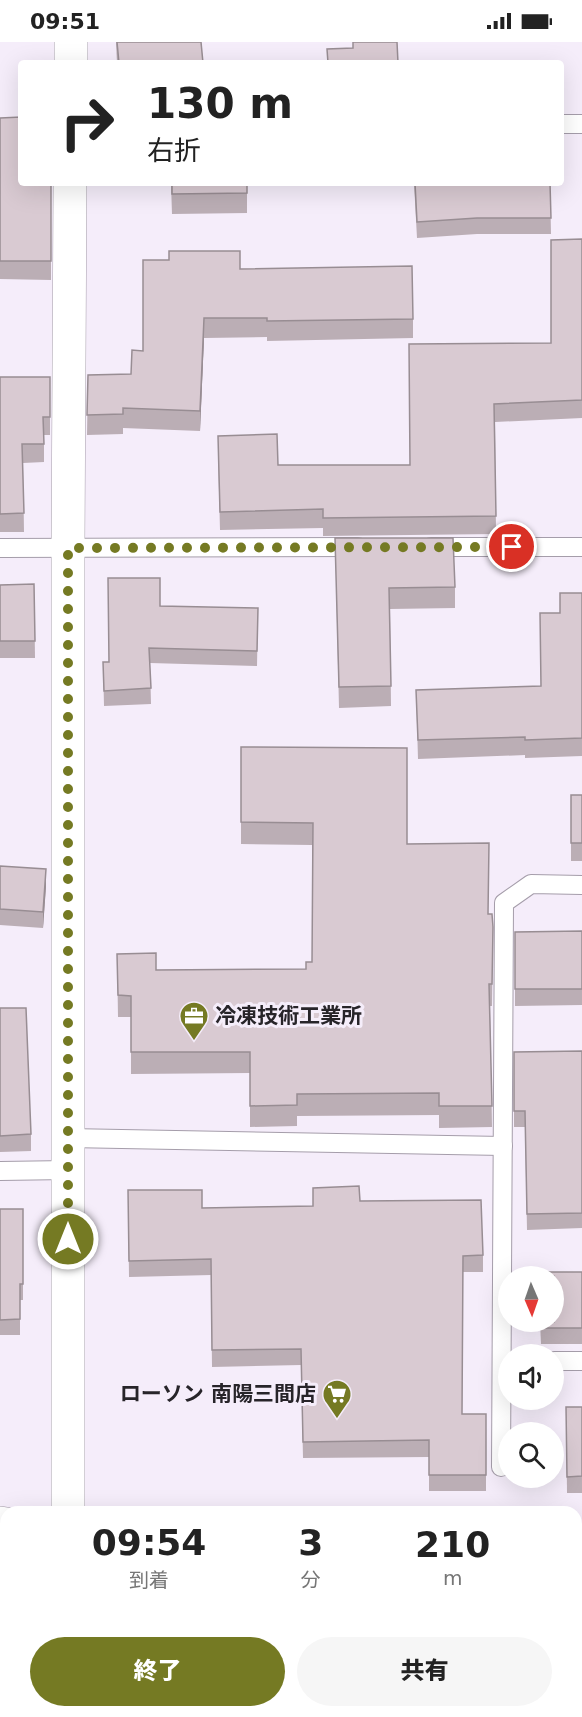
<!DOCTYPE html>
<html lang="ja">
<head>
<meta charset="utf-8">
<style>
  :root { --surface:#fff; --page:#f6f6f6; --text:#222; --muted:#767676; --accent:#757a23 }
  body { margin:0; font-family:"DejaVu Sans","Noto Sans JP",sans-serif; background:var(--page); color:var(--text); height:100vh; display:flex; flex-direction:column; font-size:22px; white-space:nowrap }
  * { box-sizing:border-box; margin:0 }
  p { font-size:20px; color:var(--muted) }
  .icon { flex:none; width:33px; height:33px; fill:none; stroke:currentColor; stroke-width:2; stroke-linecap:round; stroke-linejoin:round }
  .map { position:relative; flex:1; overflow:hidden }
  .panel { position:absolute; left:0px; top:1464px; width:582px; height:212px; display:flex; flex-direction:column; background:var(--surface); border-radius:18px 18px 0 0; box-shadow:0 6px 24px #0002 }
  .panel>* { flex:none }
  .guide { position:absolute; left:18px; top:18px; width:546px; height:126px; border-radius:6px; box-shadow:0 6px 24px #0002; background:#fff; color:var(--text); overflow:hidden }
  .needle { width:39px; rotate:178deg }
  .tools { position:absolute; left:498px; top:1224px; display:grid; gap:12px }
  .tools a { display:grid; place-items:center; width:66px; height:66px; border-radius:50%; background:var(--surface); box-shadow:0 6px 24px #0002; font-size:30px }
  .pin { position:absolute; display:grid; place-items:center; width:51px; height:51px; color:#fff; margin:-26px; border:3px solid #fff; border-radius:50%; box-shadow:0 2px 6px #0007 }
  .me { position:absolute; width:66px; margin:-33px; rotate:0deg; stroke-linejoin:round; filter:drop-shadow(0 0 4px #0008) }
  .turn { display:flex; align-items:center; gap:21px; height:126px; padding:0 30px; font-size:27px }
  .turn .icon { width:78px; height:78px; stroke-width:2.5 }
  .turn b { display:block; font-size:42px; line-height:51px }
  .eta { display:flex; justify-content:space-evenly; align-items:center; height:102px; text-align:center }
  .eta b { font-size:36px; font-weight:800; line-height:42px }
  .action { display:flex; gap:12px; margin-top:auto; padding:12px 30px }
  .action a { flex:1; height:69px; border-radius:36px; background:var(--accent); color:#fff; font-size:24px; font-weight:800; line-height:69px; text-align:center }
  .action a+a { background:var(--page); color:var(--text) }
  .status { display:flex; justify-content:space-between; align-items:center; height:42px; padding:0 30px; background:var(--surface); direction:ltr }
  .status svg { height:16px; fill:currentColor }
  .map>svg:first-child { display:block }
  .lines { fill:none; stroke-linecap:round; stroke-linejoin:round }
  .service-casing { stroke:#a59daa; stroke-width:20 }
  .minor-casing { stroke:#a59daa; stroke-width:34 }
  .trunk-casing { stroke:#a59daa; stroke-width:34 }
  .service { stroke:#fff; stroke-width:18 }
  .minor { stroke:#fff; stroke-width:33 }
  .trunk { stroke:#fff; stroke-width:33 }
  .wall { fill:#bbaeb5 }
  .shaded-wall { fill:#988d93 }
  .building { fill:#d9cad2; stroke:#988d93; stroke-width:1.5 }
  .route { stroke:#757a23; stroke-width:10; stroke-dasharray:0 18 }
  .labels { text-anchor:middle; stroke-width:6; stroke-linejoin:round; paint-order:stroke }
  .poi-label { font-size:21px; font-weight:bold; fill:#272429; stroke:#f5edfa; text-anchor:start }
</style>
</head>
<body>
<div class="status"><b>09:51</b><svg viewBox="0 0 49 12"><path d="M0 12V9h3v3zM5 12V6h3v6zM10 12V3h3v9zM15 12V0h3v12zM26 1h20v11H26zM47 4h2v5h-2z"/></svg></div>
<div class="map">
<svg width="582" height="1675" viewBox="0 0 582 1675">
  <rect width="100%" height="100%" fill="#f5edfa"/>
  <g class="lines">
    <g class="service-casing">
      <g id="service">
        <polyline points="561,82 582,82"/>
        <polyline points="431,505 582,505"/>
        <polyline points="0,506 358,505"/>
        <polyline points="68,1096 503,1104"/>
        <polyline points="0,1129 68,1128"/>
        <polyline points="554,1319 582,1319"/>
        <polyline points="501,1425 504,861 531,842 582,843"/>
      </g>
    </g>
    <g class="minor-casing">
      <g id="minor">
        <polyline points="71,21 71,0"/>
        <polyline points="68,1470 68,506 70,141"/>
        <polyline points="70,1670 70,1675"/>
      </g>
    </g>
    <g class="trunk-casing">
      <g id="trunk">
        <polyline points="0,1481 6,1482"/>
        <polyline points="576,1534 582,1534"/>
      </g>
    </g>
    <use href="#service" class="service"/>
    <use href="#minor" class="minor"/>
    <use href="#trunk" class="trunk"/>
  </g>
  <g class="wall">
    <polygon points="116,0 201,0 203,21 117,21"/>
    <polygon points="0,76 51,141 51,238 0,237"/>
    <polygon points="171,141 247,141 247,171 172,172"/>
    <polygon points="414,141 550,141 551,192 477,192 417,196"/>
    <polygon points="582,197 582,376 495,380 496,492 323,494 323,486 220,488 218,412 278,423 410,423 551,301"/>
    <polygon points="240,227 413,277 413,296 267,299 267,295 204,296 200,389 123,386 123,392 87,393 88,333 131,332 143,309"/>
    <polygon points="0,335 50,335 50,393 44,393 44,420 23,421 24,490 0,490"/>
    <polygon points="335,496 455,545 455,566 390,567 391,664 339,666"/>
    <polygon points="34,542 35,616 0,616 0,543"/>
    <polygon points="582,551 582,714 525,716 525,713 418,717 416,648 541,644 560,571"/>
    <polygon points="160,564 258,566 257,624 150,621 151,662 104,664 103,620 109,620"/>
    <polygon points="241,705 407,802 488,872 493,885 492,964 490,964 492,1085 439,1086 439,1073 297,1074 297,1084 250,1085 250,1031 131,1032 131,975 118,975 117,912 156,928 306,927 312,920 312,803 241,802"/>
    <rect x="571" y="753" width="11" height="66"/>
    <polygon points="0,824 46,844 43,886 0,883"/>
    <polygon points="582,889 582,963 515,964 515,890"/>
    <polygon points="0,966 31,1092 31,1109 0,1110"/>
    <polygon points="582,1009 582,1186 527,1188 525,1085 514,1085 514,1010"/>
    <polygon points="128,1148 202,1166 313,1164 360,1159 483,1213 483,1230 463,1230 462,1372 486,1372 486,1449 429,1449 429,1415 303,1416 301,1323 212,1325 211,1233 129,1235"/>
    <polygon points="0,1167 23,1167 23,1258 20,1258 20,1293 0,1293"/>
    <polygon points="582,1230 582,1302 541,1302 540,1280"/>
    <polygon points="566,1365 582,1365 582,1451 567,1451"/>
  </g>
  <g class="shaded-wall">
    <polygon points="204,276 204,296 200,389 200,369"/>
    <polygon points="46,827 46,844 43,886 43,870"/>
  </g>
  <g class="building">
    <polygon points="117,0 201,0 203,21 119,21"/>
    <polygon points="353,0 397,0 398,21 328,21 327,7 353,6"/>
    <polygon points="21,75 21,141 51,141 51,219 0,219 0,76"/>
    <polygon points="172,141 247,141 247,151 172,152"/>
    <polygon points="415,141 550,141 551,176 477,176 417,180"/>
    <polygon points="582,197 582,358 494,362 496,474 323,476 323,467 220,470 218,394 277,392 278,423 410,423 409,302 551,301 551,198"/>
    <polygon points="169,209 240,209 240,227 412,224 413,277 267,279 267,276 204,276 200,369 123,366 123,372 87,373 88,333 131,332 132,308 143,309 143,218 169,218"/>
    <polygon points="0,335 50,335 50,375 43,375 44,402 22,402 24,471 0,472"/>
    <polygon points="335,496 453,496 455,545 389,546 391,644 339,645"/>
    <polygon points="108,536 160,536 160,564 258,566 257,609 149,606 151,646 104,649 103,620 109,620"/>
    <polygon points="34,542 35,599 0,599 0,543"/>
    <polygon points="560,551 582,551 582,696 525,698 525,695 418,698 416,648 541,644 540,571 560,571"/>
    <polygon points="241,705 407,706 407,802 489,801 488,872 492,872 493,885 492,942 489,942 492,1064 439,1064 439,1051 297,1052 297,1063 250,1064 250,1010 131,1010 131,954 118,953 117,912 156,911 156,928 306,927 306,920 312,920 313,781 241,780"/>
    <rect x="571" y="753" width="11" height="48"/>
    <polygon points="0,824 46,827 43,870 0,867"/>
    <polygon points="582,889 582,947 515,947 515,890"/>
    <polygon points="0,966 26,966 31,1092 0,1094"/>
    <polygon points="582,1009 582,1171 527,1172 525,1069 514,1069 514,1010"/>
    <polygon points="359,1144 360,1159 481,1158 483,1213 463,1214 462,1372 486,1372 486,1433 429,1433 429,1398 303,1400 301,1307 212,1308 211,1217 129,1219 128,1148 202,1148 202,1166 313,1164 313,1146"/>
    <polygon points="0,1167 23,1167 23,1242 20,1242 20,1277 0,1278"/>
    <polygon points="540,1230 582,1230 582,1286 541,1286 540,1280 554,1280 554,1234 540,1234"/>
    <polygon points="566,1365 582,1365 582,1434 567,1435"/>
    <rect x="168" y="1670" width="57" height="5"/>
    <rect x="422" y="1670" width="103" height="5"/>
  </g>
  <g class="lines">
    <polyline class="route" points="68,1197 68,506 512,505"/>
  </g>
  <defs>
    <g id="office-pin" transform="scale(1.5)"><path d="M0 17L-7.5 6A9.5 9.5 0 1 1 7.5 6Z" fill="#757a23" stroke="#f5edfa"/><path d="M-6-3h4V-5.5h4V-3h4V5H-6ZM-1-4.5V-3h2v-1.5ZM-6 0V1H6V0Z" fill="#fff"/></g>
    <g id="supermarket-pin" transform="scale(1.5)"><path d="M0 17L-7.5 6A9.5 9.5 0 1 1 7.5 6Z" fill="#757a23" stroke="#f5edfa"/><path d="M-6-5.5h2.5l.6 2H6L4.5 2H-2.5L-4.4-4H-6ZM-1.5 3.2a1.3 1.3 0 1 0 .1 0ZM3 3.2a1.3 1.3 0 1 0 .1 0Z" fill="#fff"/></g>
  </defs>
  <g fill-rule="evenodd">
    <use href="#office-pin" x="194" y="974"/>
    <use href="#supermarket-pin" x="337" y="1352"/>
  </g>
  <g class="labels">
    <g class="poi-label">
      <text x="215" y="981">冷凍技術工業所</text>
      <text x="316" y="1359" text-anchor="end">ローソン 南陽三間店</text>
    </g>
  </g>
</svg>
<div class="tools">
<a><svg class="needle" viewBox="-14 -14 28 28"><path d="M0-13l5 13h-10z" fill="#e53935"/><path d="M0 13l5-13h-10z" fill="#767676"/></svg></a>
<a><svg class="icon" aria-label="sound" viewBox="0 0 24 24"><path d="M4 9h4l5-4v14l-5-4H4zM17 9q2 3 0 6"/></svg></a>
<a><svg class="icon" aria-label="search" viewBox="0 0 24 24"><circle cx="10" cy="10" r="6"/><path d="M15 15l6 6"/></svg></a>
</div>
<div class="pin" style="left:512px;top:505px;background:#d93025"><svg class="icon" aria-label="arrive" viewBox="0 0 24 24"><path d="M6 21V4h12l-3 4 3 4H6"/></svg></div>
<svg class="me" style="left:68px;top:1197px" viewBox="-20 -20 40 40"><circle r="17" fill="#757a23" stroke="#fff" stroke-width="3"/><path d="M0-11L8 9 0 5-8 9z" fill="#fff"/></svg>
<div class="guide">
<div class="turn"><svg class="icon" aria-label="right" viewBox="0 0 24 24"><path d="M7 20v-9h11M14 6l5 5-5 5"/></svg><div><b>130 m</b>右折</div></div>
</div>
<section class="panel">
<div class="eta">
<div><b>09:54</b><p>到着</p></div>
<div><b>3</b><p>分</p></div>
<div><b>210</b><p>m</p></div>
</div>
<div class="action"><a>終了</a><a>共有</a></div>
</section>
</div>
</body>
</html>
